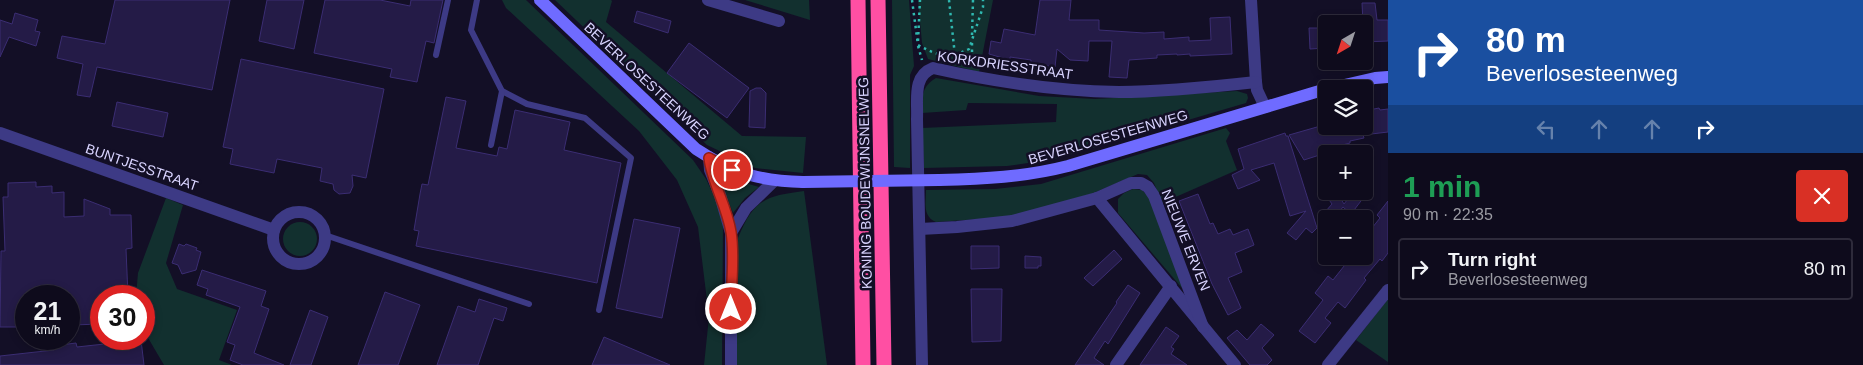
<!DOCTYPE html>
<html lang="en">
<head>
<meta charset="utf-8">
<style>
  :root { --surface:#0e0b1c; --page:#1c1929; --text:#f1f3f6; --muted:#9b9ba3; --line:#2e2b3b }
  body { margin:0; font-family:Arial,sans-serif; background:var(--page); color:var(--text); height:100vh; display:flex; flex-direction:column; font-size:19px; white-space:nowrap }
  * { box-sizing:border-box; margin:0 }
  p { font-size:16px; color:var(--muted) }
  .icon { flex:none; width:28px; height:28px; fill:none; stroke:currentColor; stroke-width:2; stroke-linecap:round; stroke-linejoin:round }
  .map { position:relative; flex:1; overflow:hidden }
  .side { display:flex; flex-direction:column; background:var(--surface); width:475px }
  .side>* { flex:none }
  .banner { background:#1a4fa0; color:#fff; overflow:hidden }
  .needle { width:32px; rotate:219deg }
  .controls { position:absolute; left:1318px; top:15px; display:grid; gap:10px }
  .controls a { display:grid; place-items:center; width:55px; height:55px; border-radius:5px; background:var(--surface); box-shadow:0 2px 8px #0003,0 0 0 1px var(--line); font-size:25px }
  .speed { position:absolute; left:15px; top:285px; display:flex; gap:10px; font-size:25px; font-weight:700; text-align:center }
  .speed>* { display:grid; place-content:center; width:65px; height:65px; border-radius:50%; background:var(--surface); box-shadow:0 2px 8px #0003,0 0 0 1px var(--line); line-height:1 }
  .speed small { font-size:12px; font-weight:400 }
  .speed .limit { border:8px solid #d22; background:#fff; color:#111 }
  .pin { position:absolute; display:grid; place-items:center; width:42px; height:42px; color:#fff; margin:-21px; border:2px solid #fff; border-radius:50%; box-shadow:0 1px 5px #0007 }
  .me { position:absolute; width:55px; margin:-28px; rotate:0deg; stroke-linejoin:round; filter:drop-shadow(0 0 4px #0008) }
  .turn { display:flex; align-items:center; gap:18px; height:105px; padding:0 15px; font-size:22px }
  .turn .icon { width:65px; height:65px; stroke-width:2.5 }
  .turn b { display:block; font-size:35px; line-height:42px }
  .lanes { display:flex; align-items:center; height:48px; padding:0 15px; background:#0003; justify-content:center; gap:25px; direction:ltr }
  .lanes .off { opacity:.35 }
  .round { display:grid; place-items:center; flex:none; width:52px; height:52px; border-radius:5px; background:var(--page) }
  .summary { display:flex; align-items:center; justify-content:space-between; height:85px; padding:0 15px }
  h1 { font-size:30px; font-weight:700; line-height:38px; color:#1e9e55 }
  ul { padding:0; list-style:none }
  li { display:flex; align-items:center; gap:15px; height:62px; margin:0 10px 8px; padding:0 5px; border:2px solid var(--line); border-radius:5px }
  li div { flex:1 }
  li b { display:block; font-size:19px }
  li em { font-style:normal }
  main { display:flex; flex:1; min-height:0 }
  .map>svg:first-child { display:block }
  .green { fill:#12302f }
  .building { fill:#241b47; stroke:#3b2d73 }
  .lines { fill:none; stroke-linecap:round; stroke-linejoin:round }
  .path { stroke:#2fb8b0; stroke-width:2.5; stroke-dasharray:2.5 4; stroke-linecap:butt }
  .lane { stroke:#3d3a85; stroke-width:6 }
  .street { stroke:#3d3a85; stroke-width:12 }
  .secondary { stroke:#6f6bff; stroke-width:12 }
  .highway { stroke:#ff4fa3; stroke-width:15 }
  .secondary-bridge { stroke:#6f6bff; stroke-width:12 }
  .route-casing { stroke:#8d1f18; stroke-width:12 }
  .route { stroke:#d93025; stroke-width:9 }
  .labels { text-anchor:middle; stroke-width:5; stroke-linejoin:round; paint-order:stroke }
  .street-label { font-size:14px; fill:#d9d4ff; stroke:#130f26 }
</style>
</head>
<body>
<main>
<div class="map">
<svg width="1388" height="365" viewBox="0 0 1388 365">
  <rect width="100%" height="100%" fill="#130f26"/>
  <g class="green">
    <polygon points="502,0 526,0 693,160 706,179 716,200 723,223 722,365 704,365 709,317 698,227 677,180 639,131 506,8"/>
    <polygon points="555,0 611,0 612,1 606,22 742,136 806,137 803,173 755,168 707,145"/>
    <polygon points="745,0 809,0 810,20"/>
    <polygon points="892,0 909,0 914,66 910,75 910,168 894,167"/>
    <polygon points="918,0 993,0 979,72 928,59 922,43"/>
    <path d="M936 78 1039 96 1095 99 1237 91 1247 94 1248 98 1246 103 1055 159 1007 166 924 168 922 128 1056 122 1057 104 968 103 966 110 922 113C922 97 921 87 936 78Z"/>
    <path d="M1226 128 1230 133 1226 141 1237 170 1162 203 1154 183 1147 175 1138 174 1091 194 1010 217 936 222C922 216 926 202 926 190L995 189 1041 184Z"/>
    <polygon points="717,173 735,180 759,187 745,198 733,213"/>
    <polygon points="1133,189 1142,190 1150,198 1183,287 1182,288 1118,213 1118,199 1124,193"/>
    <path d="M804 191 827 365H735L738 238C753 200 765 196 804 191Z"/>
    <polygon points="166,198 183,205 166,263 177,289 237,310 219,360 232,365 164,365 144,331 144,296 136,296 138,273"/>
    <circle cx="300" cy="239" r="17"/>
    <polygon points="1388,299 1388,362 1356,340"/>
  </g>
  <g class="building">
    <polygon points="115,0 230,0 212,90 97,67 90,97 77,95 83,64 57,58 62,36 105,44"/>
    <polygon points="267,0 304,0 294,49 259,41"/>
    <polygon points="325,0 380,0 410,6 411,0 443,0 434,43 426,41 417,82 390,77 392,69 314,53"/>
    <polygon points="1040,0 1071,0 1069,20 1099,20 1099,30 1144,33 1164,32 1164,39 1189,37 1189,41 1211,40 1210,18 1230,17 1232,54 1190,56 1190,54 1177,55 1177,54 1157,55 1157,58 1129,60 1127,78 1109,77 1112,41 1089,41 1088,61 1070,60 1057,49 1055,67 1031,63 1031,60 1010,57 1010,60 989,54 991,41 1001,43 1004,29 1035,35"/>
    <polygon points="1362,3 1375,3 1377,20 1388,20 1388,41 1364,42"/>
    <polygon points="637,11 671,21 668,33 634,22"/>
    <polygon points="15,13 38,20 35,31 40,32 36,46 9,37 0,57 0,20 12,24"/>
    <polygon points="1309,28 1326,28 1326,48 1310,49"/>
    <polygon points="689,43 749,88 727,118 667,73"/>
    <polygon points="241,59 384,89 366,178 352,175 353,186 350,193 339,194 334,190 333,184 320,181 322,168 277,159 274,173 230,164 233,149 223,147"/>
    <polygon points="756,88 761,88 766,93 765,128 749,127 750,91"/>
    <polygon points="446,97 466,101 456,148 497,156 499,147 507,149 515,110 570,122 564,150 621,163 597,283 416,246 419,231 414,230 420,194 422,184 428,185"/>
    <polygon points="117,102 168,113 163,137 112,126"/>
    <polygon points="1379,108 1380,110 1388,109 1388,132 1363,135 1364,138 1350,141 1350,143 1331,148 1332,151 1304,160 1289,135 1324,125 1325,126 1371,126 1369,110"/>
    <polygon points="1285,133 1286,136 1288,136 1317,228 1312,233 1306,228 1296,240 1287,233 1306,211 1290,216 1274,163 1251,170 1260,180 1238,189 1232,175 1244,169 1238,149"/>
    <polygon points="36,182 36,187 52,186 52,193 64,192 64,217 84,216 84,199 110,209 110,215 131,215 132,248 126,249 128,296 101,296 101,324 72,325 72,305 69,305 69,296 25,296 26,327 0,327 1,251 5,251 3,197 8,197 8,183"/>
    <polygon points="1336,191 1344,204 1354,191 1364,197 1351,214 1343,207 1333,219 1319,219 1332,204 1327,197"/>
    <polygon points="1198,194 1210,224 1213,223 1218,234 1230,229 1233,235 1248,229 1254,245 1235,253 1242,272 1228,278 1241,308 1228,315 1212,284 1179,201"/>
    <polygon points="1388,201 1388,253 1382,261 1380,259 1364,278 1366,280 1345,308 1338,302 1325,318 1331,323 1315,343 1299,331 1323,300 1315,293 1328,276 1333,280 1352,256 1364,256 1364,238 1380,218 1377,215"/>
    <polygon points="634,219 680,228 662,318 616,308"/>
    <polygon points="179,244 184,246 186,244 197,248 196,250 201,252 196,270 182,274 178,265 172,263"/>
    <polygon points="971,246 999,246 999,268 971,269"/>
    <polygon points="1114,250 1122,259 1093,286 1084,278"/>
    <polygon points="1025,256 1041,257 1041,266 1038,266 1038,268 1025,268"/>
    <polygon points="202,270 266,291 261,306 269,309 254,353 284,365 243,365 230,360 235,345 227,342 240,307 206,295 208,289 197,285"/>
    <polygon points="1128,285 1140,293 1108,344 1105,341 1094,358 1104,365 1075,365 1117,303 1116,302"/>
    <polygon points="971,289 1002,289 1001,341 972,342"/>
    <polygon points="385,292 420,305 398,365 358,365"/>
    <polygon points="479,299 507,308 503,321 494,318 478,365 437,365 458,306 475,312"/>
    <polygon points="310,310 328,317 311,365 290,365"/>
    <polygon points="1261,324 1274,335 1262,348 1272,360 1267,365 1250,365 1227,338 1237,330 1247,340"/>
    <polygon points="1166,327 1179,336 1171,347 1174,349 1171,354 1187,365 1140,365"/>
    <polygon points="604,337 670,365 592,365"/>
    <polygon points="141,340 144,365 0,365 0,356 54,350 53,346 76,343 77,347"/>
  </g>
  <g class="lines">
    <g class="path">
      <path d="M912 0 918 45C938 56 949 59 969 49L983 7V0"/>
      <polyline points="949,0 955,56"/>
      <polyline points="972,35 973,0"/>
      <polyline points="918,41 920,0"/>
      <polyline points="918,46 922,60"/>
      <polyline points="972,65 972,43"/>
    </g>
    <g class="lane">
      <polyline points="477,0 471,30 502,91 527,104 585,118 631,158 599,310"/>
      <polyline points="436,55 448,0"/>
      <polyline points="491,145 502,91"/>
      <polyline points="325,235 529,304"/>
    </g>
    <g class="street">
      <polyline points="708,0 779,21"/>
      <polyline points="1251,0 1256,82 1257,90 1265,107"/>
      <polyline points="0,133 274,230"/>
      <polyline points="709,157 710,170 720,195 731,233 731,365"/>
      <polyline points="1097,198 1235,365"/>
      <circle cx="299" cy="238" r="26"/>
      <polyline points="920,229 957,227 1012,221 1097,198 1131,183 1141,183 1148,187 1154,196 1203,327"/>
      <polyline points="731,233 746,208 774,181"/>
      <path d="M922 365 917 119C918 100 912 76 933 68 995 82 1056 91 1119 92 1164 92 1211 87 1256 82"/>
      <polyline points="1116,365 1171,286"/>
      <polyline points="1328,365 1388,290"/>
    </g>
    <g class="secondary">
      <path d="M540 0 696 149C732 173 760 181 803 182"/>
      <polyline points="1327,89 1375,78 1388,77"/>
      <path d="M939 180C983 179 1025 177 1068 166L1326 89"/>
    </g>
    <g class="highway">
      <polyline points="858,0 863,365"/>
      <polyline points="878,0 884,365"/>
    </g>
    <polyline class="secondary-bridge" points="803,182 939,180"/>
  </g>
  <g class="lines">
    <g class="route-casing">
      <path id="route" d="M731 309C731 285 735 255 731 232 727 206 712 183 709 158L732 170"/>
    </g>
    <use href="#route" class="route"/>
  </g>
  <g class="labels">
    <g class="street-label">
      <text transform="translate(1005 65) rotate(8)" y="5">KORKDRIESSTRAAT</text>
      <text transform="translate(647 81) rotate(43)" y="5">BEVERLOSESTEENWEG</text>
      <text transform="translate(1108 137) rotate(-16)" y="5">BEVERLOSESTEENWEG</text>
      <text transform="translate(142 167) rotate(19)" y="5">BUNTJESSTRAAT</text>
      <text transform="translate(865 183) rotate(-91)" y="5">KONING BOUDEWIJNSNELWEG</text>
      <text transform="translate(1186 240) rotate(68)" y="5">NIEUWE ERVEN</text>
    </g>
  </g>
</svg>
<div class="controls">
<a><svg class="needle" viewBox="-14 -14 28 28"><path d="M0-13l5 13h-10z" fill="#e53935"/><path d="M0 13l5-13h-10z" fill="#9b9ba3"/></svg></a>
<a><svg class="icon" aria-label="layers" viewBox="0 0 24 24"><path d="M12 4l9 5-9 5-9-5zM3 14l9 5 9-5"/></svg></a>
<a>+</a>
<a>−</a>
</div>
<div class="speed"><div>21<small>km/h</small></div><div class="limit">30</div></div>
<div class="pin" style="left:732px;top:170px;background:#d93025"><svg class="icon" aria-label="arrive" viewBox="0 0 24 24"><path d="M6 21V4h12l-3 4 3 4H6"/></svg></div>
<svg class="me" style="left:731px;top:309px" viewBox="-20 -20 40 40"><circle r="17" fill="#d93025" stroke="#fff" stroke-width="3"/><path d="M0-11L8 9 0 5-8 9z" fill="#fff"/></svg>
</div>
<section class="side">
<div class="banner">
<div class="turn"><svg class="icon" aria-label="right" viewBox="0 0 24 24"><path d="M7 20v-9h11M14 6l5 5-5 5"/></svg><div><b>80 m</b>Beverlosesteenweg</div></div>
<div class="lanes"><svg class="icon off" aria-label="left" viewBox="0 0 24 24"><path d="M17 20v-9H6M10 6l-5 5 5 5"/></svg><svg class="icon off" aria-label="ahead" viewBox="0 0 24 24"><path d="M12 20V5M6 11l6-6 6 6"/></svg><svg class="icon off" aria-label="ahead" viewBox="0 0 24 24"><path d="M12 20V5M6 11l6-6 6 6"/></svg><svg class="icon" aria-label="right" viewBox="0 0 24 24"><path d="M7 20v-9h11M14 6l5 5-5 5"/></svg></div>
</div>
<div class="summary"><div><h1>1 min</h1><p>90 m · 22:35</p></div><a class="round" style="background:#d93025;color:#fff"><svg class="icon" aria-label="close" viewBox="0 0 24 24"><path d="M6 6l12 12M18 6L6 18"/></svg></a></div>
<ul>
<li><svg class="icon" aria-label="right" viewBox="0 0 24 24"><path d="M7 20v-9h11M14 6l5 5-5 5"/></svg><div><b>Turn right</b><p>Beverlosesteenweg</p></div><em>80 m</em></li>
</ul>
</section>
</main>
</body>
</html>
